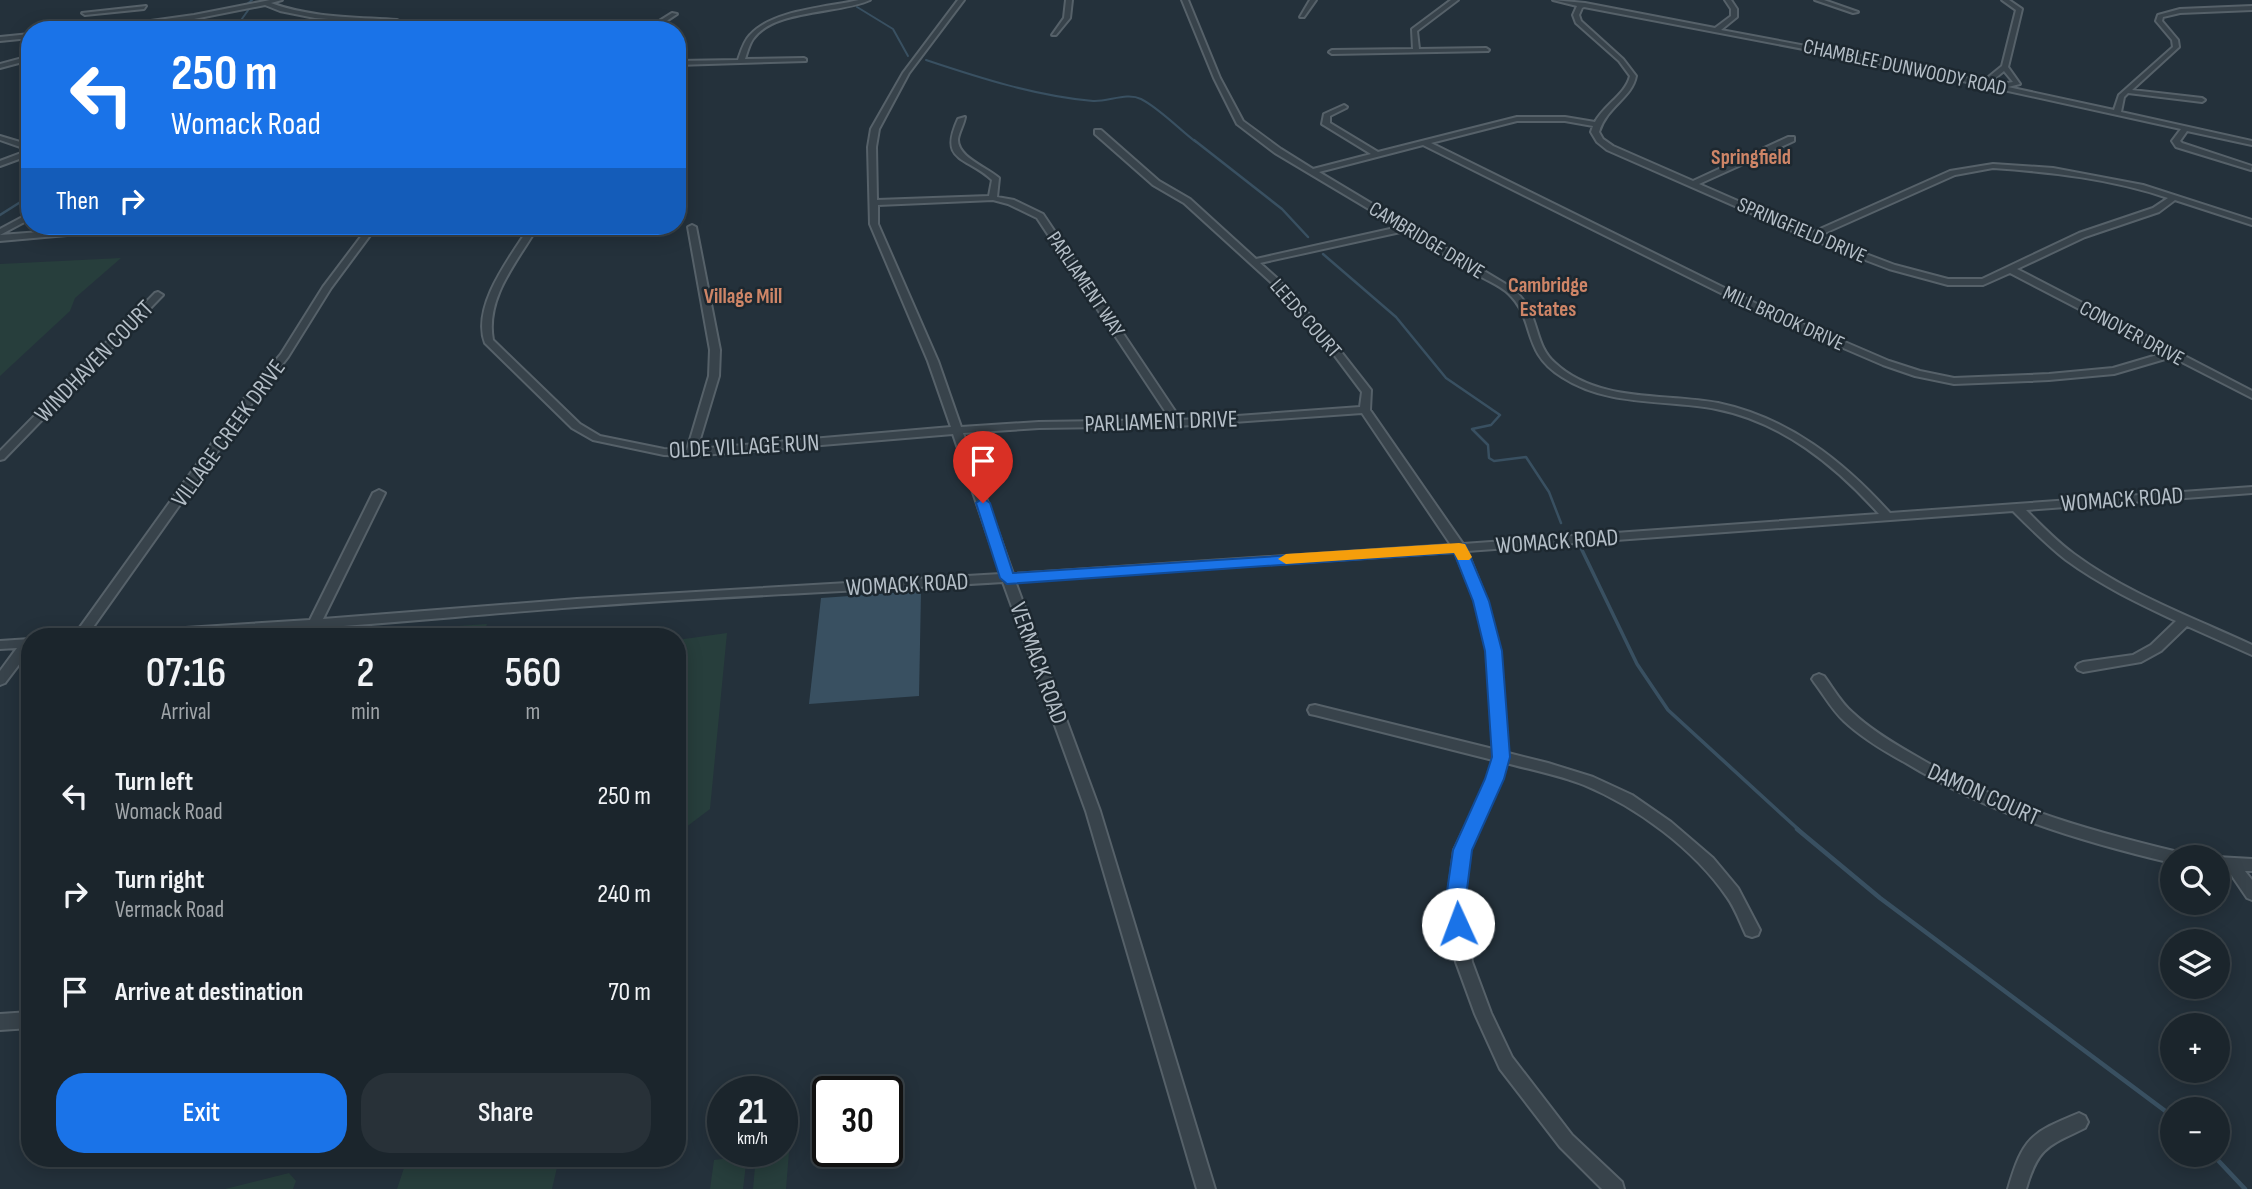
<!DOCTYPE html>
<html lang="en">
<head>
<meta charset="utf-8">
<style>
  :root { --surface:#1b252c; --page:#283138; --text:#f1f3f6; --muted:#a0a5a9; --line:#394248; --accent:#1a73e8 }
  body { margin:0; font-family:"Sofia Sans Condensed",sans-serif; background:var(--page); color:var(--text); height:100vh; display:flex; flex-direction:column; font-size:26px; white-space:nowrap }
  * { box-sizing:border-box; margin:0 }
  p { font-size:23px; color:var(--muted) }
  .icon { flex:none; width:38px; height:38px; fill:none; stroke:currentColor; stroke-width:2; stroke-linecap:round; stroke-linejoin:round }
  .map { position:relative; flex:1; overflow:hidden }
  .drawer { position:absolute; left:21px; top:628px; width:665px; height:539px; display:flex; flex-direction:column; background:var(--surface); border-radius:28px; box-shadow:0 4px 18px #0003,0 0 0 2px var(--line) }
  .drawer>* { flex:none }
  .banner { position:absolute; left:21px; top:21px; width:665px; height:214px; border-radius:28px; box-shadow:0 4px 18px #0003,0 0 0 2px var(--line); background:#1a73e8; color:#fff; overflow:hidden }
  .tools { position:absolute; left:2160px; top:845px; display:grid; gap:14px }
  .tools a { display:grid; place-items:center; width:70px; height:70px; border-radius:50%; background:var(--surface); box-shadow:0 4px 18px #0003,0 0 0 2px var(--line); font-size:35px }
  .speed { position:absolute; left:707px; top:1076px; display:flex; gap:14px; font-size:35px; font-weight:700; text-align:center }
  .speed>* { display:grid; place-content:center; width:91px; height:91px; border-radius:50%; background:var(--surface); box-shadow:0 4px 18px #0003,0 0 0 2px var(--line); line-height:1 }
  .speed small { font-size:18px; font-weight:400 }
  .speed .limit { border:4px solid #111; border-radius:10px; background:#fff; color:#111 }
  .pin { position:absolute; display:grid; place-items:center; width:60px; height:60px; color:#fff; margin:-72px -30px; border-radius:50% 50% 50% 0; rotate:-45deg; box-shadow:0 0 7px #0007 }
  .pin .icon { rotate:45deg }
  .me { position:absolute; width:77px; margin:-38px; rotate:358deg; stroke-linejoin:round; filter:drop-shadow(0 0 5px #0008) }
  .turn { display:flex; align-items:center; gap:24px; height:147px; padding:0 35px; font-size:32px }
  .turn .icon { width:91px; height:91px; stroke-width:2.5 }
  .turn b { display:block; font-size:49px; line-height:60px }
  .then { display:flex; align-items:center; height:66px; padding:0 35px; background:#0003; gap:14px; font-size:26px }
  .eta { display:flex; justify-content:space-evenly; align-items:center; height:119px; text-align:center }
  .eta b { font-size:42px; font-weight:600; line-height:49px }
  .primary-button { display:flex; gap:14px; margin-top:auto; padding:14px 35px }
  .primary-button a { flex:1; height:80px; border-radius:28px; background:var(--accent); color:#fff; font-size:28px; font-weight:600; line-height:80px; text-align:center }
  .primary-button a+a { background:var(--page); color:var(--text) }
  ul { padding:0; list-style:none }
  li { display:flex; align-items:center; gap:21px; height:98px; padding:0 35px }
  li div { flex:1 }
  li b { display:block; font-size:26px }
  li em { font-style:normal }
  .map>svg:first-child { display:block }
  .green { fill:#273e3c }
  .water { fill:#395061 }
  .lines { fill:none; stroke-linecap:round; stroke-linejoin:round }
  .stream-far3 { stroke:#395061; stroke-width:2 }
  .stream-far2 { stroke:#395061; stroke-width:2.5 }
  .stream-far1 { stroke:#395061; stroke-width:3.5 }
  .stream { stroke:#395061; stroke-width:4.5 }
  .minor-casing { stroke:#566169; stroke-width:4 }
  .minor { fill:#38434b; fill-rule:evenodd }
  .route { fill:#1a73e8; stroke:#114b97; stroke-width:2 }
  .slow { fill:#f59e0b }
  .labels { text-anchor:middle; stroke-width:5; stroke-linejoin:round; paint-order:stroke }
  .far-street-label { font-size:21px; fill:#b4bec7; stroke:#1d2830 }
  .far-neighbourhood-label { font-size:21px; font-weight:bold; fill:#ce8567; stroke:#1d2830 }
  .street-label { font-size:24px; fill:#b4bec7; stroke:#1d2830 }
</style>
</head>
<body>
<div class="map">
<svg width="2252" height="1189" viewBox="0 0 2252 1189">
  <rect width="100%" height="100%" fill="#24313b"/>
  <g class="green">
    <polygon points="121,258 75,298 70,311 0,376 0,264"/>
    <polygon points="487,624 482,637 396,637 399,630"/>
    <polygon points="727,633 710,809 677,834 677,640"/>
    <polygon points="789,1152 786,1189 753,1189 756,1156"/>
    <polygon points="747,1156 743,1189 710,1189 714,1160"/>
    <polygon points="407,1159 407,1158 559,1159 552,1189 397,1189"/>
    <polygon points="289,1173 296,1181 293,1189 225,1189"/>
  </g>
  <polygon class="water" points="921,591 919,696 809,704 821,598"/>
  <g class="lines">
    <g class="stream-far3">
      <polyline points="246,5 252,0"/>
      <polyline points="857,7 893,29 908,56"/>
      <polyline points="234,30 249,9"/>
      <path d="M926 60C980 78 1036 96 1093 101 1108 102 1127 92 1141 99 1159 108 1180 130 1196 142"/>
    </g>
    <g class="stream-far2">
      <polyline points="1194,140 1282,209 1308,237"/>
      <polyline points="0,215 30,196"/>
      <polyline points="1323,254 1396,317 1446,378 1500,415 1491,425 1472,429 1488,445 1489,458 1494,461 1526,457 1549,492 1561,523"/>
    </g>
    <polyline class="stream-far1" points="1581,548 1637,664 1668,710 1799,830"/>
    <g class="stream">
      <polyline points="1797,829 1880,898 2172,1116"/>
      <polyline points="2213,1155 2245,1189"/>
    </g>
    <g class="minor-casing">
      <g id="minor">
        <path d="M270 0H282L271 3C312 18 354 17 397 20L406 24 404 30H398L400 25 396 24 315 18 280 11 265 5 194 19 106 30H86L194 15Z"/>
        <path d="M859 0H870C839 14 774 9 753 39 749 45 747 53 745 59L804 58 806 59V61L677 65V61L738 60C741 51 744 41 750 35 772 10 828 7 859 0Z"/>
        <path d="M958 0H964L909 73 879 129 876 147 877 200 989 196 992 180C967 156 938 163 958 119L965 117C964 124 959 132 958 139 957 157 987 167 999 178L997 197 1014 200 1043 214 1181 420 1360 407 1362 392 1329 348 1273 284 1184 203 1153 185 1095 134V130H1101L1159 181 1190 199 1256 259 1399 227 1275 153 1237 124 1214 78 1182 0H1188L1220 78 1243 121 1281 149 1313 169 1371 154 1322 124 1324 114 1344 105 1347 107 1346 108 1330 116V123L1378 152 1517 117H1565L1595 122C1604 105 1626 94 1630 76L1619 61 1576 23 1573 15 1577 6 1553 0 1585 3 1715 28 1731 16V9L1725 0H1731L1737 9V17L1721 30 1908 65 1988 83 1985 80 1986 79 2002 66 2016 10 2002 0H2009L2022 9 2008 67 2020 84 2008 87 2114 110 2119 95 2173 47 2172 40 2156 21 2158 15 2180 9 2252 6V10L2180 13 2163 17 2162 21 2178 40 2179 47 2132 90 2202 98 2205 100 2202 102 2128 93 2124 97 2121 112 2252 141V145L2187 131 2180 141 2182 143 2252 166 2251 170 2176 147 2172 141 2181 129 1908 69 1584 7 1582 8 1579 15 1581 21 1623 59 1636 76C1632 98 1607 106 1599 132L1603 139 1613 146 1693 181 1788 137H1794V141L1699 184 1811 233 1950 171 1993 164 2053 168 2143 185 2252 220V225L2175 200 2159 212 2085 237 2017 269 2252 391V398L2172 357 2114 374 2049 380 1954 384 1915 376 1883 365 1755 310 1423 145 1319 172 1514 289C1521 297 1528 305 1532 316 1539 333 1540 350 1555 363 1598 403 1664 393 1718 403 1789 418 1843 461 1890 513L2252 487V493L2026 510C2041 525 2056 541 2074 554 2128 594 2192 617 2252 645V655L2187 626 2161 651 2141 662 2083 672 2078 670 2076 667 2078 664 2083 662 2133 655 2151 645 2176 621C2138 603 2100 585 2066 560 2047 545 2030 528 2013 511L1467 551 1487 601 1499 651 1508 753 1548 763 1593 777 1632 795 1671 822 1713 858 1738 888 1760 930 1758 935 1752 937 1746 935C1740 922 1735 908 1727 897 1694 849 1637 807 1584 785 1559 775 1532 770 1506 763L1502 779 1470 850 1463 905 1472 962 1491 1013 1512 1057 1572 1135 1622 1182 1624 1189H1602L1560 1147 1500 1069 1475 1014 1456 962 1447 905 1454 850 1488 779 1493 760 1315 715 1310 714 1308 710 1310 706 1315 705 1493 749 1487 651 1475 601 1455 552 1015 581 1100 811 1215 1189H1197L1086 811 1003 582C861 591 718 596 576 607 417 619 260 637 101 637L107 633 310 620 373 493 379 490 385 493 323 619 577 599 1001 574 953 434 691 456 664 455 593 440 572 428 485 343C471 306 511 256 530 226H538C518 261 485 297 493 340L580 424 600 436 664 449 687 450 709 376 710 350 688 227 692 225 696 227 720 350 719 376 697 449 951 427 928 361 870 224 868 147 871 129 903 73ZM2004 71 2013 82 2000 84 1993 80ZM1517 121H1565L1593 126 1591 132 1597 142 1607 150 1808 238 1889 269 1948 285H1983L2010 273 2164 353 2113 368 2049 374 1954 378 1920 371 1889 361 1761 306 1431 143ZM1993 168C2052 172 2112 179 2168 198L2153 208 2079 233 1982 279H1948L1895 265 1818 236 1955 175ZM993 200 1008 204 1037 218 1171 420 1039 422 961 427 938 361 878 224V205ZM1405 231C1429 245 1453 260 1478 275 1488 281 1501 286 1509 294 1536 320 1521 352 1562 377 1608 407 1665 399 1716 409 1782 422 1835 465 1879 514L1463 544 1370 410 1371 390 1335 344 1279 280 1260 263ZM1362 413 1451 545 1013 574 963 433 1039 428 1178 426Z"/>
        <polygon points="1066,0 1072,0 1070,18 1056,35 1052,35 1064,18"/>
        <polygon points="1310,0 1316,0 1304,17 1300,17"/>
        <polygon points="1451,0 1458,0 1417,31 1419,49 1486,48 1489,50 1488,51 1332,54 1329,52 1332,50 1413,49 1412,29"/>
        <polygon points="1815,0 1824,0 1858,12 1853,13"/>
        <polygon points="146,6 144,9 85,15 82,13"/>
        <polygon points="672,13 677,14 653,30 645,30"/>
        <polygon points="30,34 30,38 0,41 0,37"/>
        <polygon points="30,56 30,60 0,68 0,64"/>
        <polygon points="0,136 30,145 30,155 0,166 0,161 29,150 0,140"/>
        <polygon points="30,213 30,219 0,235 120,226 127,228 123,230 0,241 0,229"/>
        <polygon points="369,226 377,226 331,288 288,357 252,403 86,637 73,637 244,399 281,354 323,287"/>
        <polygon points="158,292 163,295 161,297 4,459 0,460 0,451 155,293"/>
        <polygon points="30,639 30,650 5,683 0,685 0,671 17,648 0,649 0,641"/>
        <path d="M1819 674 1824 676C1833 688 1841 703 1853 713 1871 730 1893 743 1914 755 1996 804 2086 830 2178 852L2183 854 2185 858H2172V863C2079 841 1988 813 1906 763 1884 751 1862 738 1844 721 1832 710 1824 695 1814 682L1812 679 1814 676Z"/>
        <polygon points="2217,857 2252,859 2252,871 2245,871 2252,880 2252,900 2247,898 2228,870 2217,869 2217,858 2215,858"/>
        <polygon points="30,1012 30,1028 0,1030 0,1014"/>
        <path d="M2079 1113 2085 1116 2088 1122 2085 1128C2048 1146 2038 1147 2026 1189H2008C2023 1138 2030 1133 2079 1113Z"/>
      </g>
    </g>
    <use href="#minor" class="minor"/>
  </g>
  <polygon class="route" points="983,498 990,503 1013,573 1465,544 1489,601 1502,651 1510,757 1504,779 1472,850 1465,905 1469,924 1466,930 1458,933 1451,930 1445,905 1453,850 1485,779 1492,757 1485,651 1473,601 1454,553 1007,584 1000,578 976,503"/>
  <polygon class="slow" points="1459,543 1465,544 1472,557 1469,560 1458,560 1454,553 1286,564 1278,559 1286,554"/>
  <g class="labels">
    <g class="far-street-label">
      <text transform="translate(1905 67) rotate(12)" y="7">CHAMBLEE DUNWOODY ROAD</text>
      <text transform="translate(1802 230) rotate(23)" y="7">SPRINGFIELD DRIVE</text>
      <text transform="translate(1427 240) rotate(31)" y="7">CAMBRIDGE DRIVE</text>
      <text transform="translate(1086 284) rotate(56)" y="7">PARLIAMENT WAY</text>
      <text transform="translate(1306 318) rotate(49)" y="7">LEEDS COURT</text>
      <text transform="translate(1784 318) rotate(24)" y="7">MILL BROOK DRIVE</text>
      <text transform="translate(2132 333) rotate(28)" y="7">CONOVER DRIVE</text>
    </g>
    <g class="far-neighbourhood-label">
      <text x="1751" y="164">Springfield</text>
      <text x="1548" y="292">Cambridge<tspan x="1548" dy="24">Estates</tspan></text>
      <text x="743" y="303">Village Mill</text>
    </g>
    <g class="street-label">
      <text transform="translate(94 361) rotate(-46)" y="8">WINDHAVEN COURT</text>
      <text transform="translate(1161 421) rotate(-2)" y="8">PARLIAMENT DRIVE</text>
      <text transform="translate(228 433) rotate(-54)" y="8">VILLAGE CREEK DRIVE</text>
      <text transform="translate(744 446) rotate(-3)" y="8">OLDE VILLAGE RUN</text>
      <text transform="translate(2122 499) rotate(-4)" y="8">WOMACK ROAD</text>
      <text transform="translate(1557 541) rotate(-4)" y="8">WOMACK ROAD</text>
      <text transform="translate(907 584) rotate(-3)" y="8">WOMACK ROAD</text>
      <text transform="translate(1039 663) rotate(70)" y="8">VERMACK ROAD</text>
      <text transform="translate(1984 794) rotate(24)" y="8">DAMON COURT</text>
    </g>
  </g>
</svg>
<div class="tools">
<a><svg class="icon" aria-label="search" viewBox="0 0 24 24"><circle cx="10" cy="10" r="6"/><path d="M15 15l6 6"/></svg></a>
<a><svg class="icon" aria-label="layers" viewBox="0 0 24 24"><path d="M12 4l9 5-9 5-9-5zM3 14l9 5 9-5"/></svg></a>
<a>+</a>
<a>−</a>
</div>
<div class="speed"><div>21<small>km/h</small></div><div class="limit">30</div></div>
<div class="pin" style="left:983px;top:503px;background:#d93025"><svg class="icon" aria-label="arrive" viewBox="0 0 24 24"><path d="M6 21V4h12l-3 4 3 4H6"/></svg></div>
<svg class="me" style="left:1458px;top:924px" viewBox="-20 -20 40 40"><circle r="19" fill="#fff"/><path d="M0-13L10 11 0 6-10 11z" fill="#1a73e8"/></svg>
<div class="banner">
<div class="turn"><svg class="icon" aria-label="left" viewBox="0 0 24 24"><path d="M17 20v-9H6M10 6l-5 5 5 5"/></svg><div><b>250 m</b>Womack Road</div></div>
<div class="then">Then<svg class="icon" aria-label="right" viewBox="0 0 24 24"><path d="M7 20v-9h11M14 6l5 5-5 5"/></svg></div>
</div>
<section class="drawer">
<div class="eta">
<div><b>07:16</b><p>Arrival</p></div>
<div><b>2</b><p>min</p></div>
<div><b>560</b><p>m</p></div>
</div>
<ul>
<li><svg class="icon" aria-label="left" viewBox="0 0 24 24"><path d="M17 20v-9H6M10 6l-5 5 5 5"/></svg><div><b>Turn left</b><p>Womack Road</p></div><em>250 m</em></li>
<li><svg class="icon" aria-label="right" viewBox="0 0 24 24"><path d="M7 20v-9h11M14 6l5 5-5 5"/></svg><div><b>Turn right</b><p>Vermack Road</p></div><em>240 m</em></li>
<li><svg class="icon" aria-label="arrive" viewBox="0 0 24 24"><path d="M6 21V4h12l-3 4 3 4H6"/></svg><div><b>Arrive at destination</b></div><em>70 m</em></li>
</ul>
<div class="primary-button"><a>Exit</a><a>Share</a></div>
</section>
</div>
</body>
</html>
